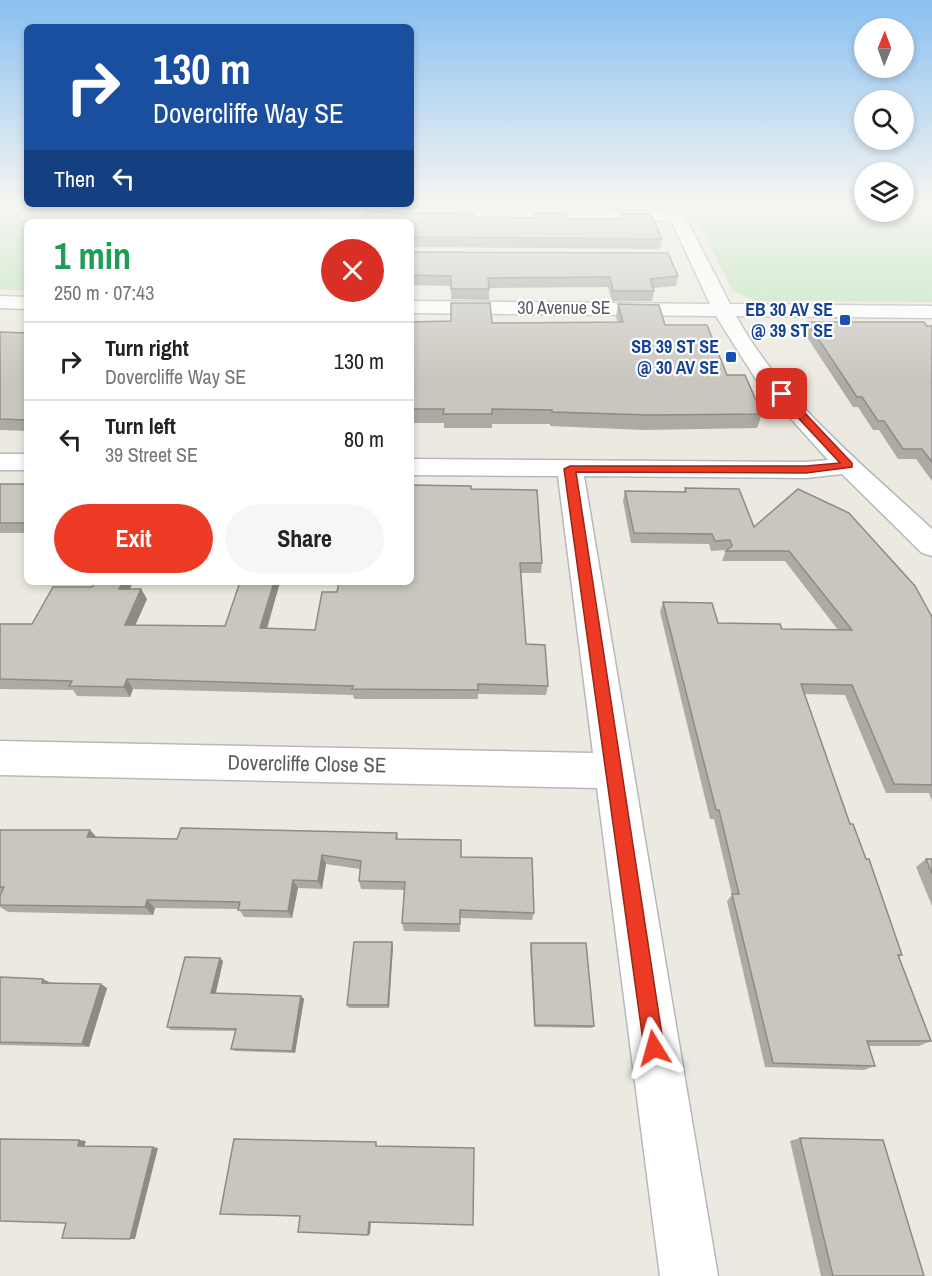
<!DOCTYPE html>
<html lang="en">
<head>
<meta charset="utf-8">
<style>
  :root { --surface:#fff; --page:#f6f6f6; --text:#222; --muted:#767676; --line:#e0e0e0; --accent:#ed3a25 }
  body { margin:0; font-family:"Archivo Narrow",sans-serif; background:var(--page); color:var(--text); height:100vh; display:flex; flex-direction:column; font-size:22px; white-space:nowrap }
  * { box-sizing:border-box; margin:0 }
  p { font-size:20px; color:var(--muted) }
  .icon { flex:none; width:33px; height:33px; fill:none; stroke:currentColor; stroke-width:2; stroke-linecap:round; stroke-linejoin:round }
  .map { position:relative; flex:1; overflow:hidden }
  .side { position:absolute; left:24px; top:219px; width:390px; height:366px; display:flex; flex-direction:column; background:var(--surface); border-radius:9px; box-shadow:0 3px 9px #0003 }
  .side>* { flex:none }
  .hud { position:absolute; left:24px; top:24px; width:390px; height:183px; border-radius:9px; box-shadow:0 3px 9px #0003; background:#1a4fa0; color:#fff; overflow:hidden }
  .needle { width:39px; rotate:1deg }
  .tools { position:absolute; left:854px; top:18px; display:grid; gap:12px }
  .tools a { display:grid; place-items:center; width:60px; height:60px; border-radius:50%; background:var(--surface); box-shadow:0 3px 9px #0003; font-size:30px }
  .pin { position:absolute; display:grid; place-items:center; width:51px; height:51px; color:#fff; margin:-26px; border-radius:12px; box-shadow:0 3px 9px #0006 }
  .me { position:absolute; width:66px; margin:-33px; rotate:352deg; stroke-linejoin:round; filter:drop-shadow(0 0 4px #0008) }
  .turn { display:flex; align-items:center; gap:21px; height:126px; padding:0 30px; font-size:27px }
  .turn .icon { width:78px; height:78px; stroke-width:2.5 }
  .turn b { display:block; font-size:42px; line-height:51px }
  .then { display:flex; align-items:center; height:57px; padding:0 30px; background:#0003; gap:12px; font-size:22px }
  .round { display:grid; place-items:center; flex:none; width:63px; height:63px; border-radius:32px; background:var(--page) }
  .summary { display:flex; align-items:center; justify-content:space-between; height:102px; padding:0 30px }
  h1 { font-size:36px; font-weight:700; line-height:45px; color:#1e9e55 }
  .cta { display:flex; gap:12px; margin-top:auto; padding:12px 30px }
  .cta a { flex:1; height:69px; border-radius:36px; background:var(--accent); color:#fff; font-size:24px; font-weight:700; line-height:69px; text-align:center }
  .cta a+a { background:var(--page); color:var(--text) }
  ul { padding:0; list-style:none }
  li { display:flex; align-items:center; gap:18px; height:78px; padding:0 30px; border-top:2px solid var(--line) }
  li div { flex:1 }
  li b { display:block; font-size:22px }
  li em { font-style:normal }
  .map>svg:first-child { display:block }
  .green { fill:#bbe5bc }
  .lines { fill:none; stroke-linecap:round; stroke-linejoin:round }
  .street-casing { stroke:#b6b8bd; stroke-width:3 }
  .street { fill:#fff; fill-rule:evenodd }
  .wall { fill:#adaaa4 }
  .shaded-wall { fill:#8d8b86 }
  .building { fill:#c9c6bf; stroke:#8d8b86; stroke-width:1.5 }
  .route { fill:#ed3a25; stroke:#9a2618; stroke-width:1.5 }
  .transit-dot { fill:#1a4fb4; stroke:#fff; stroke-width:2 }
  .labels { text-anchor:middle; stroke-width:4.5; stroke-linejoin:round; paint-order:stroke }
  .far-street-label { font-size:18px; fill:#595c61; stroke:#fff }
  .far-transit-label { font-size:18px; font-weight:bold; fill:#164399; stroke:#fff; text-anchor:end }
  .street-label { font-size:21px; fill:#595c61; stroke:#fff }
</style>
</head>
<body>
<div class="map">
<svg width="932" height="1276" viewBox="0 0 932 1276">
  <rect width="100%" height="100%" fill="#eceae0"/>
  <g class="green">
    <polygon points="1,204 324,204 317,222 27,222 27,291 0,289"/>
    <polygon points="689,204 864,204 864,212 903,212 903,204 932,204 932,302 755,301 733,291"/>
  </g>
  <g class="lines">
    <g class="street-casing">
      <g id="street">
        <path d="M669 204H685L688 209 685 216 730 304 932 306V318L736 316C783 401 862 464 932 529V556L922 553 842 474 806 478 584 476 718 1276H660L597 788 0 775V741L593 753 558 476 411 475V459L806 462 828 460 757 381 716 316 411 313V301L710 304 670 218 664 221 333 218 325 213 333 208 664 211 670 214 672 209Z"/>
        <polygon points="0,296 27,297 27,309 0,308"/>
        <rect x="0" y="454" width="27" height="16"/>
      </g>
    </g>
    <use href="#street" class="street"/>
  </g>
  <g class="wall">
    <polygon points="370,204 395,204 394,206 370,206"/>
    <rect x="446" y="204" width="29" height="3"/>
    <polygon points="532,204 562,204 561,208 532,208"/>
    <polygon points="612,204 646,204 644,205 644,208 614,208"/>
    <polygon points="390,212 391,214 475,217 534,218 534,213 566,219 619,219 620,214 662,239 660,249 411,247 411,222 362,222"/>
    <polygon points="411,252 678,276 676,286 653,288 654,291 652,301 612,301 608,287 489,288 489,300 451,299 451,286 411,285"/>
    <polygon points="618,304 665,325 727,375 762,414 757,428 645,430 550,426 550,424 492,424 492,428 444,428 444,423 411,423 411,322 492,323 618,322 616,317"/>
    <polygon points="807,322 932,326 932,481 916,459 898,459 879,430 873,430 858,407 853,407 803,331"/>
    <polygon points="0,332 27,333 27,433 26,431 0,430"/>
    <rect x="0" y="484" width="27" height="49"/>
    <polygon points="685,488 754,527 932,617 932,801 929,793 886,793 845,695 804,694 850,824 902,955 899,957 931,1041 919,1046 869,1046 875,1066 864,1070 765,1067 727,901 732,895 714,819 710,819 660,612 663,602 718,623 782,629 838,630 785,561 722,561 726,550 711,551 709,544 631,543 623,501 625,491 684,492"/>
    <polygon points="471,489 542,563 541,573 521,573 526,644 548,686 546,695 478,694 478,699 354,699 353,695 133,689 130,697 77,696 73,690 0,689 0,624 32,624 92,587 95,582 133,582 130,589 141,589 147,599 135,625 225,626 240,582 280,582 267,629 315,630 337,592"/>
    <polygon points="0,830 90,830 97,838 177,839 397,833 398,839 461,857 534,913 532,920 460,918 460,932 404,931 402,923 404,890 361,889 359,881 360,869 326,864 322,889 298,888 292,918 244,917 239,909 155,908 153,915 8,912 0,907"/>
    <polygon points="926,859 932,859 932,906 916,867"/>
    <polygon points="392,942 393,946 389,1008 349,1008 347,1005"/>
    <polygon points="531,943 594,1026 592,1028 534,1027 530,947"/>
    <polygon points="223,961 216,993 301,996 304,999 295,1053 235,1051 231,1049 235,1031 171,1030 167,1027"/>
    <polygon points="0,977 107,988 89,1047 0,1045"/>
    <polygon points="800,1138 924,1276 821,1276 790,1141"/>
  </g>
  <g class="shaded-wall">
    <polygon points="123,582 133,582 125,599 119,589"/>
    <polygon points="274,582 280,582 264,638 260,628"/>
    <polygon points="141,589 147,599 131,635 125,625"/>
    <polygon points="127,679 133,689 130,697 124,687"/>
    <polygon points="90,830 98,839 87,837"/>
    <polygon points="322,855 326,864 322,889 318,881"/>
    <polygon points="293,880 298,888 292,918 288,911"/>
    <polygon points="147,900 155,908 153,915 145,907"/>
    <polygon points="392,942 393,946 389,1008 388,1005"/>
    <polygon points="220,958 223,961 215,996 211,993"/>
    <polygon points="43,979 51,983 42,983"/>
    <polygon points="101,984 107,988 89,1047 82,1044"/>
    <polygon points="301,996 304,999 295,1053 292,1051"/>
    <polygon points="79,1140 86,1141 84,1147 78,1146"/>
    <polygon points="153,1147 158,1148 135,1239 130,1239"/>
    <polygon points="369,1222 371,1222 370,1234 368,1235"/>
  </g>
  <g class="building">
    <polygon points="365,211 390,212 390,214 475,212 475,217 535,218 534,213 565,213 566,219 622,219 620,214 651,214 662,239 411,237 411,222 362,222"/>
    <polygon points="411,252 668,253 678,276 650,279 654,291 613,291 610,277 488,278 489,289 451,289 451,276 411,275"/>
    <polygon points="451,303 490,303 492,323 623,322 618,304 659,305 665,325 707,325 727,375 745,375 762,414 649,415 552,412 552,410 492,409 492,414 443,414 444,409 411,409 411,322 451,321"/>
    <polygon points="807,322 924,322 927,326 932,326 932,462 922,449 903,449 884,421 878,421 862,397 857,397"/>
    <polygon points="0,332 27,333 27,420 0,419"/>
    <rect x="0" y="484" width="27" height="39"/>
    <polygon points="411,485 471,486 471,489 537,490 542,563 520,563 526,644 545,645 548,686 478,684 478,690 352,689 353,686 127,679 124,687 69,686 72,681 0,679 0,624 32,624 53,587 92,587 95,582 123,582 119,589 141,589 125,625 225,626 240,582 274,582 260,628 315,630 322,592 337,592 339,582 411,582"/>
    <polygon points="685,488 739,489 754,527 798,489 849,513 915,586 932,617 932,785 894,784 852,685 801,684 850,824 853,824 866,859 869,859 902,955 898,955 931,1041 867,1041 875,1066 773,1063 732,894 739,894 719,810 716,810 663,602 712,603 718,623 780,624 782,629 852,630 789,551 726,551 732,546 730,540 715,541 712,534 634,533 625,491 686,492"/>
    <polygon points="181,828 397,833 396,839 461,840 461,857 532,858 534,913 460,910 460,924 402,923 405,882 359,881 361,861 322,855 318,881 293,880 288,911 238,910 240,902 147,900 145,907 0,905 0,896 4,887 0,887 0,830 90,830 87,837 177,839"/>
    <polygon points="926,859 932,859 932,874"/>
    <polygon points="354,942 392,942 388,1005 347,1005"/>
    <polygon points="531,943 586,943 594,1026 535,1025"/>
    <polygon points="185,957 220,958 211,993 301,996 292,1051 231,1049 236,1029 167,1027"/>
    <polygon points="0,977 43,979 42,983 101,984 82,1044 0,1042"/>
    <polygon points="800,1138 883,1140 924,1276 833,1276"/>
    <polygon points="0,1139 79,1140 78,1146 153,1147 130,1239 62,1238 66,1223 0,1221"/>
    <polygon points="234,1139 376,1142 376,1146 474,1148 473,1225 369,1222 368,1235 298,1232 300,1216 220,1214"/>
  </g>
  <linearGradient id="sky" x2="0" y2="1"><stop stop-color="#8ac0f1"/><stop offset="0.53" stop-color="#f6f6f1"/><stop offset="1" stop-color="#f6f6f1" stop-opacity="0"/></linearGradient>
  <rect width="932" height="383" fill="url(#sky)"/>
  <polygon class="route" points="782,391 785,392 852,463 852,467 806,473 576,472 664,1048 661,1055 654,1058 647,1055 644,1048 564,469 570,466 806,466 840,463 778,396 777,394"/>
  <g class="transit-dot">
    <rect x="839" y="314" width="12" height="12" rx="3"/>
    <rect x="725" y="351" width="12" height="12" rx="3"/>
  </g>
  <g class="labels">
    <g class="far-street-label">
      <text x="564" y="314">30 Avenue SE</text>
    </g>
    <g class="far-transit-label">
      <text x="833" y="316">EB 30 AV SE<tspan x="833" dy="21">@ 39 ST SE</tspan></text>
      <text x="719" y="353">SB 39 ST SE<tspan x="719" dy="21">@ 30 AV SE</tspan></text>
    </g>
    <g class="street-label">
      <text transform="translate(307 764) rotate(1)" y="7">Dovercliffe Close SE</text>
    </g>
  </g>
</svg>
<div class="tools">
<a><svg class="needle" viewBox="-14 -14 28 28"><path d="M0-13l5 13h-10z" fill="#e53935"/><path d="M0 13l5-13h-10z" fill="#767676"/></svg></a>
<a><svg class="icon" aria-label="search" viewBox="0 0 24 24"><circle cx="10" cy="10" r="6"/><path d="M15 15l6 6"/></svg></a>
<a><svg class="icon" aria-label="layers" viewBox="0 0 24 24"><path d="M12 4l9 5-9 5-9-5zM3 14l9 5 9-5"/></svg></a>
</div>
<div class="pin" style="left:782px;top:394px;background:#d93025"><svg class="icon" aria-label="arrive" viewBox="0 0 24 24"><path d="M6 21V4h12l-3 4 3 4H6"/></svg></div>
<svg class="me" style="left:654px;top:1048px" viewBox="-20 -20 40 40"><path d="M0-17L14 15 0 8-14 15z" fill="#ed3a25" stroke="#fff" stroke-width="4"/></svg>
<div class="hud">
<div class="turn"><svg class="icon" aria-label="right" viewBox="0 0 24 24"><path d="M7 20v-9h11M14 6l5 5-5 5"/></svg><div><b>130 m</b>Dovercliffe Way SE</div></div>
<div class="then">Then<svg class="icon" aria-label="left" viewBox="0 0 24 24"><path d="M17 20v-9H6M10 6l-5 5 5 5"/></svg></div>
</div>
<section class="side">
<div class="summary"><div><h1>1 min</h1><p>250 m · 07:43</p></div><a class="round" style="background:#d93025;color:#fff"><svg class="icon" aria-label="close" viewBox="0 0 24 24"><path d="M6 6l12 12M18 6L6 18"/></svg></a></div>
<ul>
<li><svg class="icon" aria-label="right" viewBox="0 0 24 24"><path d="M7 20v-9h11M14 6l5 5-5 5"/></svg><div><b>Turn right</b><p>Dovercliffe Way SE</p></div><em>130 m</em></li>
<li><svg class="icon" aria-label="left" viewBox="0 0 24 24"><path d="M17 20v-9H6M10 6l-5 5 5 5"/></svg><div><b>Turn left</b><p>39 Street SE</p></div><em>80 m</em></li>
</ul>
<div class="cta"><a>Exit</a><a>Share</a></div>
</section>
</div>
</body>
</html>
